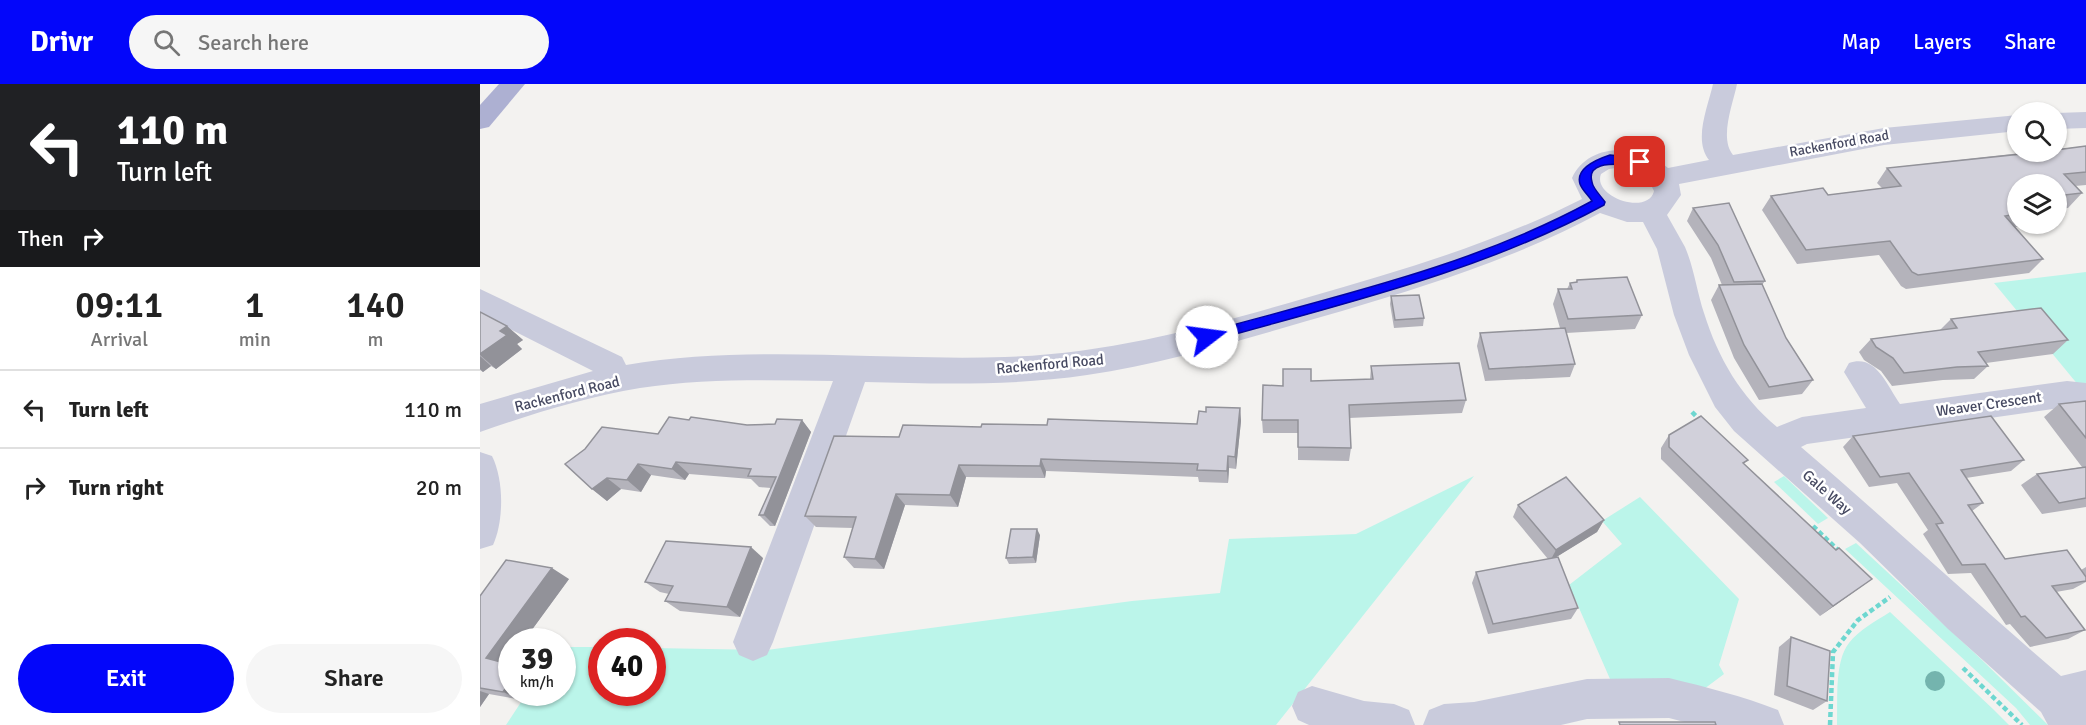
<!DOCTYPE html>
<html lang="en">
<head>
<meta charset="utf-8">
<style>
  :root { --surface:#fff; --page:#f6f6f6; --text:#222; --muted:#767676; --line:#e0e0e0; --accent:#0306fa }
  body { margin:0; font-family:Signika,sans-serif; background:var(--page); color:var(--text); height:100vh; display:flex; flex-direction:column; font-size:22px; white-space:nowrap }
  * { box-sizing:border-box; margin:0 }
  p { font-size:20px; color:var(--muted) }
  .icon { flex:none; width:33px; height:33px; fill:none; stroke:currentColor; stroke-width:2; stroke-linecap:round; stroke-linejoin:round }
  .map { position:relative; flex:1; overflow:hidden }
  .drawer { display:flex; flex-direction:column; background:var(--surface); width:480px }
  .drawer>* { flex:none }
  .guide { background:#202124; color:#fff; overflow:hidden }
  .buttons { position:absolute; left:1527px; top:18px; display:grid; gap:12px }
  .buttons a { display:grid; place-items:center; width:60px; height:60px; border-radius:50%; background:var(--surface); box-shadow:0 2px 4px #0004; font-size:30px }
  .speed { position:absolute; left:18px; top:544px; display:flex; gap:12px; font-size:30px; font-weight:700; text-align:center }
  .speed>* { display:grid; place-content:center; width:78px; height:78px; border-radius:50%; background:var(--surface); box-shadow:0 2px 4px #0004; line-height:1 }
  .speed small { font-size:15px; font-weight:400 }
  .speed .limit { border:9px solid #d22; background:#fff; color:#111 }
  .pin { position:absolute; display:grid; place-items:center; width:51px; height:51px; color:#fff; margin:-26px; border-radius:12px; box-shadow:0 3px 9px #0006 }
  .me { position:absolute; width:66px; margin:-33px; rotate:75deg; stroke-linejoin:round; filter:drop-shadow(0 0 4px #0008) }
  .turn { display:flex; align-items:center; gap:21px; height:126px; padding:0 18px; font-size:27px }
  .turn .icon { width:78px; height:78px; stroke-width:2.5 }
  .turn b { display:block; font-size:42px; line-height:51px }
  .then { display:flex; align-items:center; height:57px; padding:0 18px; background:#0003; gap:12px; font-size:22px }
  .eta { display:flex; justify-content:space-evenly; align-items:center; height:102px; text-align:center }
  .eta b { font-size:36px; font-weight:600; line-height:42px }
  .action { display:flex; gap:12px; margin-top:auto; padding:12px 18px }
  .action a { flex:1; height:69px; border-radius:36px; background:var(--accent); color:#fff; font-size:24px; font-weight:600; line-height:69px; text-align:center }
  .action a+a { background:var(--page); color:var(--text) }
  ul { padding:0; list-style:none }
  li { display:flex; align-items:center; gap:18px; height:78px; padding:0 18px; border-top:2px solid var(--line) }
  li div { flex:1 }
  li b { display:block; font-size:22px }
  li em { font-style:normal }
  header { display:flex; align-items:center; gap:36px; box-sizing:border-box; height:84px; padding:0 30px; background:var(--accent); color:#fff }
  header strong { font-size:28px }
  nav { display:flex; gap:33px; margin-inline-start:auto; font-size:21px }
  .search { width:420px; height:54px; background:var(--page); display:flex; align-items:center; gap:15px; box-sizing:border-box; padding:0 21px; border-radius:33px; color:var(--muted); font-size:22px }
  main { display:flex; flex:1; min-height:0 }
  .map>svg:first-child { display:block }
  .green { fill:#bbf5ea }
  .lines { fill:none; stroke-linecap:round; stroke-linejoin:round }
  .path { stroke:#6ed7d0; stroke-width:4.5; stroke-dasharray:5 3; stroke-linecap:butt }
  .minor { fill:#c9cbdc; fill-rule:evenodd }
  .major { fill:#adb0d2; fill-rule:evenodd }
  .tree { fill:#74b4ae }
  .wall { fill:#b4b3bb }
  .shaded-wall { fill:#929299 }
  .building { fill:#d1d0da; stroke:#929299; stroke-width:1.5 }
  .route { fill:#0306fa; stroke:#0204a2; stroke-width:1.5 }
  .labels { text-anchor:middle; stroke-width:5; stroke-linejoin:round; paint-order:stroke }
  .far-street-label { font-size:14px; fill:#464961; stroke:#fff }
  .street-label { font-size:15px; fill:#464961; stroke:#fff }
</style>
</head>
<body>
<header>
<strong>Drivr</strong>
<div class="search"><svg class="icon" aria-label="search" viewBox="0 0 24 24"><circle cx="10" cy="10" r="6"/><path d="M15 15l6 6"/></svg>Search here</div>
<nav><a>Map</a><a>Layers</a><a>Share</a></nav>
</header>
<main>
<section class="drawer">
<div class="guide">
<div class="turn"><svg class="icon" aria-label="left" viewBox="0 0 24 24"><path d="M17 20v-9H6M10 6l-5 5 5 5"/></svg><div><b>110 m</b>Turn left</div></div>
<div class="then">Then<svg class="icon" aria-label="right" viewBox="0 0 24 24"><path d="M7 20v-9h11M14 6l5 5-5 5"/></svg></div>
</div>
<div class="eta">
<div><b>09:11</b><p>Arrival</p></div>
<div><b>1</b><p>min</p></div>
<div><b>140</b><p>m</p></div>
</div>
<ul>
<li><svg class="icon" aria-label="left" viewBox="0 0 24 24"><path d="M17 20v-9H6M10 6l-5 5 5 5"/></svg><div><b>Turn left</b></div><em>110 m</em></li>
<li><svg class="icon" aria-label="right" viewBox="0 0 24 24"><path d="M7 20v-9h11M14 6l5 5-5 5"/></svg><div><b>Turn right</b></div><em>20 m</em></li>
</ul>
<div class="action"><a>Exit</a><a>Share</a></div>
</section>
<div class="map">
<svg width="1606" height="641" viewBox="0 0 1606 641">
  <rect width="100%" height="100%" fill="#f3f2f0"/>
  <g class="green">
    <polygon points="1606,188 1606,305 1599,302 1514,199"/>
    <polygon points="994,392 796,641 26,641 47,609 82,609 83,563 121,563 122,609 172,609 173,564 287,566 652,517 740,509 749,455 876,450"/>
    <polygon points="1304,392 1348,434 1338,440 1294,398"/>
    <polygon points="1160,413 1259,515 1239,581 1244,590 1224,605 1130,595 1089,501 1142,460 1122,437"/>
    <polygon points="1376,459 1501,575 1568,641 1550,641 1536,624 1365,465"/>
    <path d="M1410 528 1514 626 1529 641H1357C1358 617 1354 578 1369 559 1379 546 1396 537 1410 528Z"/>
  </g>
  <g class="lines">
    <g class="path">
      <polyline points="1212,328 1220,336"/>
      <polyline points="1333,442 1360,468"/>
      <polyline points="1483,584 1542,641"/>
      <polyline points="1350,641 1353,568 1378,536 1410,513"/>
    </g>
    <g class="minor">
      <path d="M1233 0H1257C1253 20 1239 54 1253 71L1404 44 1538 31V47L1404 61 1199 100 1201 111 1187 131C1193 142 1199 152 1205 163 1214 184 1217 208 1224 229 1238 274 1261 313 1297 343L1322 333 1386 324 1364 288 1369 279C1396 270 1406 300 1420 320L1587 297 1606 299V325L1587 323 1327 360 1321 363C1409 438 1493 517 1581 592L1606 586V641H1568L1561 628 1468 545 1380 459 1254 347 1235 323 1209 271 1194 231 1177 165 1163 138H1147L1120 129C1038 173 950 201 862 227 777 251 694 278 607 291 533 302 459 300 385 298L293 558 287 571 273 577 259 571 253 558 353 297C289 296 223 294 160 304 105 313 52 330 0 348V320L113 287 0 230V205L142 273 146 281C271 260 399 277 525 273 629 270 730 242 829 213 923 186 1015 159 1102 115L1092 94C1108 58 1161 59 1188 84L1229 76C1213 56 1228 23 1233 0ZM1143 83C1157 87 1168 93 1174 107 1168 132 1112 113 1121 90L1129 85Z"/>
      <polygon points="1606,28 1606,44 1576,45 1576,29"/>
      <path d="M0 368 12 372C24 396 24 437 13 461L0 465Z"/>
      <path d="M1189 594C1226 603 1262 612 1298 626L1304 641H1216L1189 634 1107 635 1081 641H943L949 626 964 620 994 618 1107 595Z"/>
      <polygon points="832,602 884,617 914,620 929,626 935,641 829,641 818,636 812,622 818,608"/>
    </g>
    <polygon class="major" points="19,0 45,0 9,43 0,45 0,21"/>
  </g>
  <circle class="tree" cx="1455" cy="597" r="10"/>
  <g class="wall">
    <polygon points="1606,62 1606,101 1595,102 1602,109 1588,124 1577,125 1578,125 1576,127 1576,100 1538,100 1538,140 1565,140 1535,143 1563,175 1549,189 1426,205 1421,202 1399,171 1317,180 1282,126 1291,112 1348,111 1402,104 1397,99 1407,84"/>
    <polygon points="1213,124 1285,197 1282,201 1306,254 1333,296 1322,310 1279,316 1254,274 1231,216 1239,201 1242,201 1231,174 1207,137"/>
    <polygon points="1097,196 1162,231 1155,245 1086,249 1095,280 1090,293 1005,297 997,262 1000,249 1080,244 1073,220 1078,205 1087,205 1090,199 1096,198"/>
    <polygon points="911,212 944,234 943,242 914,244 910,220"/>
    <polygon points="0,228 27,242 43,256 37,260 42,265 16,285 11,282 3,288 0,286"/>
    <polygon points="1471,235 1588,256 1573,270 1506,279 1508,282 1494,295 1463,296 1412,302 1401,287 1384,276 1379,268 1391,255 1460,246"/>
    <polygon points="891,282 986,316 982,329 869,334 871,364 869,377 818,376 818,349 783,349 782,336 831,297 890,296"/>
    <polygon points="1606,317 1606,423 1562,430 1541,401 1557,390 1602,383 1564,333 1579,320"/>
    <polygon points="760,324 761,337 756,385 749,384 748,399 719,398 718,393 594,388 566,387 565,394 486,393 478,423 425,421 404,485 374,484 364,473 373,444 336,443 325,432 419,353 501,343 567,341 717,340 726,328"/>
    <polygon points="209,336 267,341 295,340 322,336 331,348 295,442 290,442 279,431 291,404 279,403 271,395 209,390 205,396 171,391 161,408 141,405 127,417 112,405 178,350"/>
    <polygon points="1189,351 1264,380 1356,466 1392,495 1340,532 1181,375 1181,364"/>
    <polygon points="1373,352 1544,376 1531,387 1486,394 1503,419 1492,427 1525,475 1601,486 1606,483 1606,498 1593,505 1576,508 1605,546 1588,555 1550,563 1530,540 1526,541 1491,489 1468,490 1443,450 1448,446 1417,399 1389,403 1363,363"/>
    <polygon points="1038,421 1124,436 1117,448 1076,473 1098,524 1091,535 1008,550 992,499 996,488 1068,475 1033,433"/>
    <polygon points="560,451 556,479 529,480 526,474"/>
    <polygon points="283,474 260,533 200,527 185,517 189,510 180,508 165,498"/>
    <polygon points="89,495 43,558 32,558 32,575 28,580 32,609 47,609 42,616 9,610 0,623 0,512"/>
    <polygon points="1311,553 1347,617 1333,626 1294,611 1299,563"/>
  </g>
  <g class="shaded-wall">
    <polygon points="27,242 43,256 37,260 42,265 16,285 0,271 0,270 20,247"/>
    <polygon points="0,272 11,282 3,288 0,285"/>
    <polygon points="760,324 761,337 756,385 755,373"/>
    <polygon points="322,336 331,348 295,442 284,431"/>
    <polygon points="748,372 749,384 748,399 747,387"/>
    <polygon points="561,375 566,387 565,394 560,382"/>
    <polygon points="196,378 209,390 205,396 192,385"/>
    <polygon points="158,380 171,391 161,408 147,396"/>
    <polygon points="479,381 486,393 478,423 470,411"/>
    <polygon points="127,394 141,405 127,417 112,405"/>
    <polygon points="416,410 425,421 404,485 395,475"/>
    <polygon points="1124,436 1117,448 1070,477 1076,466"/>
    <polygon points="557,445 560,451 556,479 553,473"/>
    <polygon points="271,463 283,474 260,533 247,523"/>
    <polygon points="72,484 89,495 43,558 32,558 32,575 25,583 6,574"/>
    <polygon points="1392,495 1378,505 1340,532 1353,522"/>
    <polygon points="32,595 32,609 47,609 42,616 23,608"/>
    <polygon points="0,607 9,610 0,623"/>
  </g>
  <g class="building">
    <polygon points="1606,62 1606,88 1584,90 1602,109 1576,112 1576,100 1538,100 1538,130 1525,132 1563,175 1438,191 1432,188 1410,157 1326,166 1291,112 1343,104 1348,111 1421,102 1407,84 1560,68 1576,68 1576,66"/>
    <polygon points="1249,119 1285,197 1254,198 1238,161 1213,124"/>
    <polygon points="1147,193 1162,231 1088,235 1078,205 1092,205 1090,199 1097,198 1097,196"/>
    <polygon points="1282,200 1306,254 1333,296 1289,303 1264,261 1239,201"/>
    <polygon points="939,211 944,234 915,236 911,212"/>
    <polygon points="1561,224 1588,256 1498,268 1508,282 1477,283 1424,289 1413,274 1396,263 1391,255 1477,244 1471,235"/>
    <polygon points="0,228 27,242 20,247 27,251 0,270"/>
    <polygon points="1085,244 1095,280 1009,285 1000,249"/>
    <polygon points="979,279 986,316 869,321 871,364 818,363 818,336 782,336 783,301 803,302 803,285 831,285 831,297 893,295 891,282"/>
    <polygon points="1606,317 1606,354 1579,320"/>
    <polygon points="726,323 760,324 755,373 748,372 747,387 717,386 718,380 589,376 561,375 560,382 479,381 470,411 416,410 395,475 364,473 376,433 325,432 354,352 419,353 423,341 501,343 502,340 567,341 568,335 717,340 719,327 726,328"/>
    <polygon points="1221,332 1268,376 1263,379 1356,466 1359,464 1392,495 1353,522 1189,363 1189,351"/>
    <polygon points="1511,332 1544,376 1481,386 1503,419 1488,421 1525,475 1587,466 1606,493 1606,497 1572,502 1605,546 1566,554 1545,532 1541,533 1505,480 1482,481 1456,440 1463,439 1429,389 1400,393 1373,352"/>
    <polygon points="189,333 209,336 211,333 267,341 295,340 297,335 322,336 284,431 279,431 296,393 268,392 271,385 196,378 192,385 158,380 147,396 127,394 112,405 85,380 105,365 122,343 178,350"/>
    <polygon points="1606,383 1606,414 1579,419 1557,390"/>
    <polygon points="1086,393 1124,436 1076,466 1038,421"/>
    <polygon points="531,445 557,445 553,473 526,474"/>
    <polygon points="186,457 271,463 247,523 185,517 193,502 165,498"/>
    <polygon points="1078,473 1098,524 1013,540 996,488"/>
    <polygon points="26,476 72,484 6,574 32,581 32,595 23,608 0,604 0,512"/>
    <polygon points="1311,553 1350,567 1347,617 1307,602"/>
    <polygon points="1139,638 1235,638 1236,641 1140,641"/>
  </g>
  <path class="route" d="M1130 71 1160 74 1166 78C1158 85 1104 70 1112 98 1113 105 1121 112 1125 118L1124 121C1001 188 861 220 727 258L720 253 727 248C857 212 993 182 1112 117 1109 112 1102 106 1100 100 1095 84 1118 75 1130 71Z"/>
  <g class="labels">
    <g class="far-street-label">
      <text transform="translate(1359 59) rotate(-10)" y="5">Rackenford Road</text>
    </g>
    <g class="street-label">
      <text transform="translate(570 280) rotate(-5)" y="5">Rackenford Road</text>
      <text transform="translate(87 310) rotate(-14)" y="5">Rackenford Road</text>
      <text transform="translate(1509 320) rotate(-8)" y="5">Weaver Crescent</text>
      <text transform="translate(1347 408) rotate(41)" y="5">Gale Way</text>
    </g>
  </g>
</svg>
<div class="buttons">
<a><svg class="icon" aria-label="search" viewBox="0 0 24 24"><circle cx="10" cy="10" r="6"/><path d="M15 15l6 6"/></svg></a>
<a><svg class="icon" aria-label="layers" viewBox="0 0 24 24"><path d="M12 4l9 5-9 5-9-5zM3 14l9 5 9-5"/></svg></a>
</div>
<div class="speed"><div>39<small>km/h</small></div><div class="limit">40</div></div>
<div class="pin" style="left:1160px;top:78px;background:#d93025"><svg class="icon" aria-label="arrive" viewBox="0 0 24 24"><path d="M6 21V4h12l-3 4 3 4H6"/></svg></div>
<svg class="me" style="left:727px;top:253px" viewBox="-20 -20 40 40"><circle r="19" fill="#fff"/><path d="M0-13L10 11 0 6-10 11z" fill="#0306fa"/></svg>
</div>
</main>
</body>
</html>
